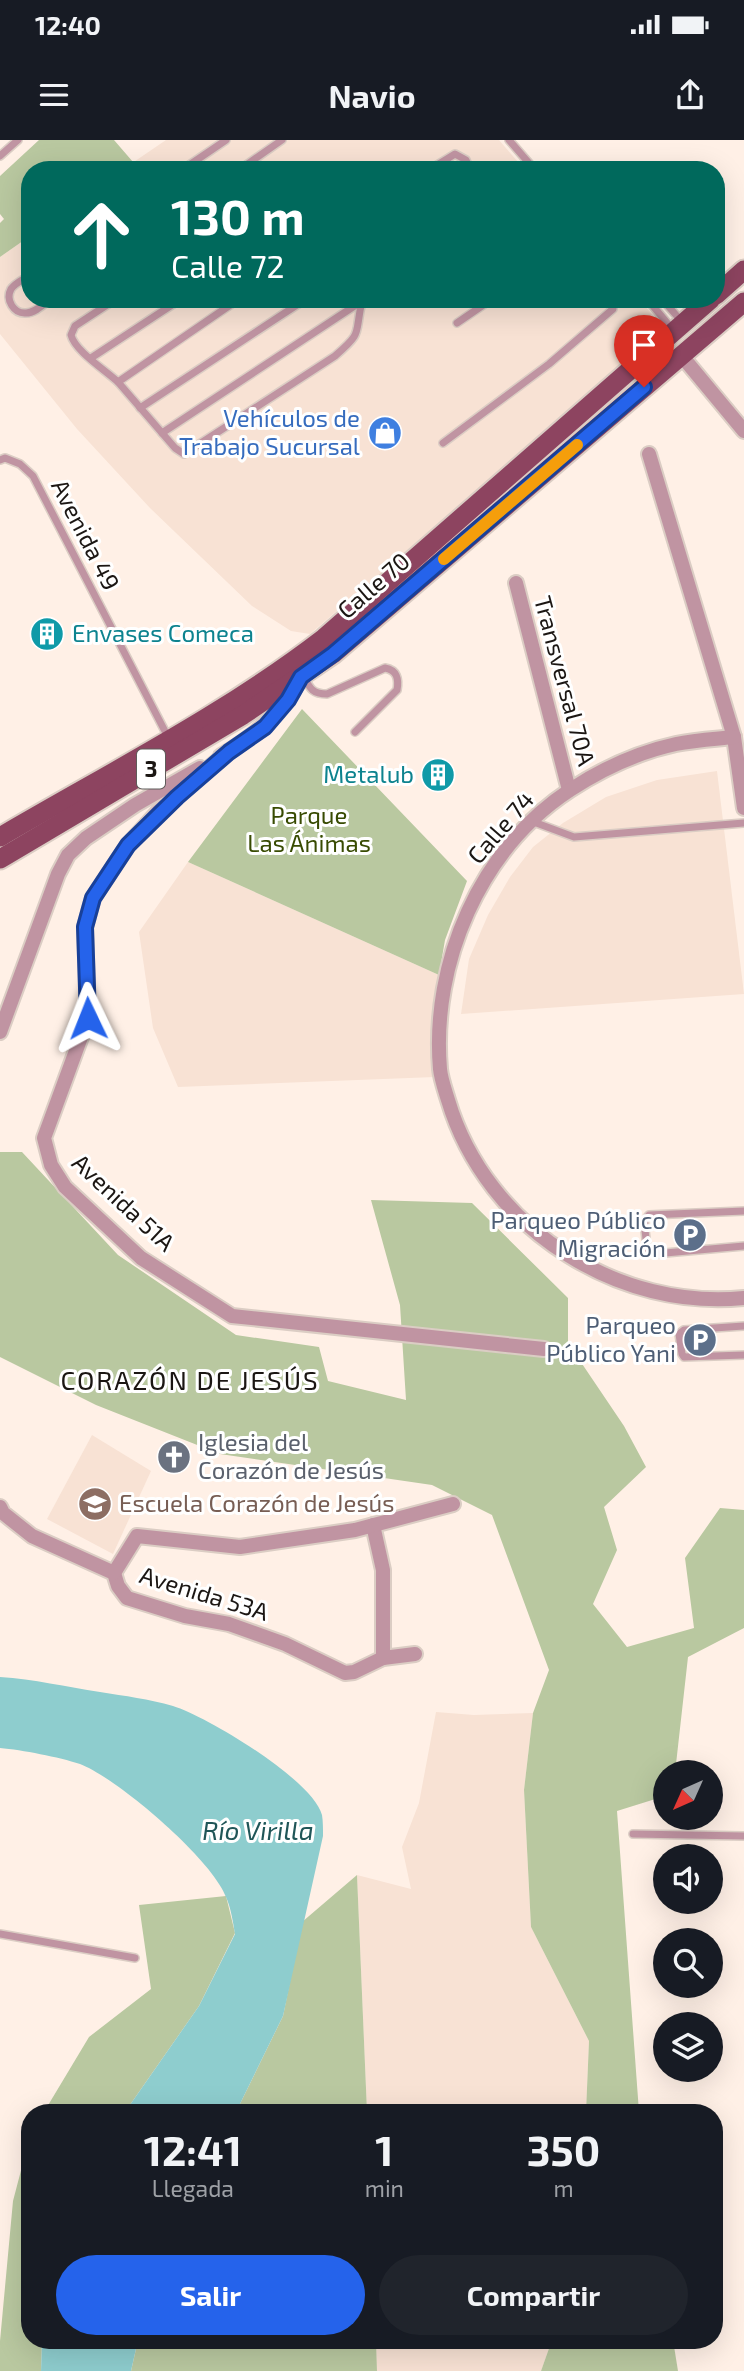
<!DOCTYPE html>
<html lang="es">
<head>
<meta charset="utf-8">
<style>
  :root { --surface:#171b24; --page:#20242c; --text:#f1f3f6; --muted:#9ea1a6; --accent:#2563eb }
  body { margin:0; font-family:"Exo 2",sans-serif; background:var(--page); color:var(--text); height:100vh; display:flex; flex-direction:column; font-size:26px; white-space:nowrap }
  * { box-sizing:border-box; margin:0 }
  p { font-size:23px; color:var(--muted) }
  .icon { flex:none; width:38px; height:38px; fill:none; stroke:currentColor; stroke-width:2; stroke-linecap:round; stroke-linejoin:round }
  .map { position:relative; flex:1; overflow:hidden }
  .panel { position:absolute; left:21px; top:1964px; width:702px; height:245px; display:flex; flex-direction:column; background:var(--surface); border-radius:28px; box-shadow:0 7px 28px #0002 }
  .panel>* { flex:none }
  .banner { position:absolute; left:21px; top:21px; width:704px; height:147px; border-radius:28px; box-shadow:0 7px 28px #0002; background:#00695c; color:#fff; overflow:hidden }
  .needle { width:46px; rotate:225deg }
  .fabs { position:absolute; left:653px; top:1620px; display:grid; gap:14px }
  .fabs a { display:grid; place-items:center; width:70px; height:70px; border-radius:50%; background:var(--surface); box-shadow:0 7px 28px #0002; font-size:35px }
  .pin { position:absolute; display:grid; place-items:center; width:60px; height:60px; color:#fff; margin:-72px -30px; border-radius:50% 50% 50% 0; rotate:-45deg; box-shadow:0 0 7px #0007 }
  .pin .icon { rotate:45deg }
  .me { position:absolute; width:77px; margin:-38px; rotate:358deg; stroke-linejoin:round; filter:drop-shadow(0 0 5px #0008) }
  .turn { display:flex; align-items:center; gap:24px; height:147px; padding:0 35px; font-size:32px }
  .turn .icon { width:91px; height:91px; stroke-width:2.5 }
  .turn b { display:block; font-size:49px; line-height:60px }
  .eta { display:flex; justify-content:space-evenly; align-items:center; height:119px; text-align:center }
  .eta b { font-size:42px; font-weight:700; line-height:49px }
  .primary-button { display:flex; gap:14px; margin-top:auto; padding:14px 35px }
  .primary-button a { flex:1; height:80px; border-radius:42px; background:var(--accent); color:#fff; font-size:28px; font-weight:700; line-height:80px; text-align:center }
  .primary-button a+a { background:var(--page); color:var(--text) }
  .status { display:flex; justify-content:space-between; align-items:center; height:49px; padding:0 35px; background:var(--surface); direction:ltr }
  .status svg { height:19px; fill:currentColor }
  header { display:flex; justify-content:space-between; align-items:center; height:91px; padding:0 35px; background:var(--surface); font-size:32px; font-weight:700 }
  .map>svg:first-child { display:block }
  .built { fill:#f8e2d4 }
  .green { fill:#b9c8a0 }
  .water { fill:#8ecdce }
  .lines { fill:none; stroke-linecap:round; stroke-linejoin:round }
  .service-casing { stroke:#dbcdc4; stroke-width:10 }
  .minor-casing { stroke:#dbcdc4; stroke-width:18 }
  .primary-casing { stroke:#dbcdc4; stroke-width:23 }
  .service { stroke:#c094a2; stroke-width:7 }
  .minor { stroke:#c094a2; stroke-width:14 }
  .primary { stroke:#8d4460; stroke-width:19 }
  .route-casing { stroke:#184099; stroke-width:18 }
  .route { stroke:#2563eb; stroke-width:12 }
  .slow { stroke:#f59e0b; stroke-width:12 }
  .labels { text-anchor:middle; stroke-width:6; stroke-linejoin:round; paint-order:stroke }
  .shield { fill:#fff; stroke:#5f5c5a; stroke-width:2 }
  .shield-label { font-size:23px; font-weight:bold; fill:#1b1613 }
  .shop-label { font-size:24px; fill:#366cbe; stroke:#fff; text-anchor:end }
  .street-label { font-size:24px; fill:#1b1613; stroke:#fff }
  .culture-label { font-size:24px; fill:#0d838f; stroke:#fff; text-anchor:start }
  .park-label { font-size:24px; fill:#384b02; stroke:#fff }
  .service-label { font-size:24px; fill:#4e5e75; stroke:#fff; text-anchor:end }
  .worship-label { font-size:24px; fill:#5b616d; stroke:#fff; text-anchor:start }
  .education-label { font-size:24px; fill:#785e54; stroke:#fff; text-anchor:start }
  .neighbourhood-label { font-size:26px; letter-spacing:2px; fill:#1b1613; stroke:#fff }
  .water-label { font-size:26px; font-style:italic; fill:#205658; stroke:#fff }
</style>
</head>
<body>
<div class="status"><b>12:40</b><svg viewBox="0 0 49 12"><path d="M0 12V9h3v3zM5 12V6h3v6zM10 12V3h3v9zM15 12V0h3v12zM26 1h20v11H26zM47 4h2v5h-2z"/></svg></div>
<header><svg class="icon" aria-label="menu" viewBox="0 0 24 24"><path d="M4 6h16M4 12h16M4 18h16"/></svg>Navio<svg class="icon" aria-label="share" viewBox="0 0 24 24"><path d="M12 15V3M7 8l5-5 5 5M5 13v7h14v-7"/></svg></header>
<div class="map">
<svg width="744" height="2231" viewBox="0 0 744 2231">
  <rect width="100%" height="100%" fill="#fff0e6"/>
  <g class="built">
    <polygon points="166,0 499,0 525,30 122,30"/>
    <polygon points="30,96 30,159 639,159 664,188 310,494 291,491 252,466 150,368 77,289 0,194 0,117"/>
    <polygon points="717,631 744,854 461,874 469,819 488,775 510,737 533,707 563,683 606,657 657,640"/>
    <polygon points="188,722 439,835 432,876 435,937 178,947 153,888 139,792"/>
    <polygon points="92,1295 151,1331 113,1414 47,1379"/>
    <polygon points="436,1572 474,1575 533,1573 524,1650 531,1787 589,1901 586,1972 367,1972 357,1735 411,1749 402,1707 419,1663"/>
    <polygon points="376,2200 552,2200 541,2231 377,2231"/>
  </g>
  <g class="green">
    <polygon points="39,0 114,0 133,22 122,30 30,30 30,96 0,117 0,83 4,79 0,74 0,36"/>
    <polygon points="302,569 467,741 445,800 439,835 188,722"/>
    <polygon points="0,1012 22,1012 118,1115 236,1195 319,1207 328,1241 406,1260 400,1165 371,1060 472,1063 568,1158 568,1203 624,1286 646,1327 604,1367 617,1410 593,1464 627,1507 694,1488 685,1418 720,1368 744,1370 744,1488 688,1517 675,1633 665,1633 665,1656 617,1671 639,1972 586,1972 589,1901 531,1787 524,1650 533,1573 549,1530 492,1375 432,1345 220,1314 96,1265 0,1217"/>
    <polygon points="357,1735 367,1972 236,1972 283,1876 302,1782"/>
    <polygon points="226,1756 235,1793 199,1866 125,1972 44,1972 89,1897 151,1849 139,1765"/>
    <polygon points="30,1996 30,2200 42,2200 41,2231 0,2231 0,2201 13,2061"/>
    <polygon points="138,2200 376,2200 377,2231 131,2231"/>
    <polygon points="552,2200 673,2200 678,2231 541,2231"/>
  </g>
  <g class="water">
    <path d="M0 1537C34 1539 66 1547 100 1552 125 1556 149 1559 173 1566 208 1577 313 1640 322 1675 323 1681 323 1689 323 1696L283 1876 236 1972H125L199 1866 235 1794C233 1782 231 1768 226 1757 212 1719 117 1638 80 1624 59 1617 22 1610 0 1608Z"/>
    <polygon points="42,2200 138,2200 131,2231 41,2231"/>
  </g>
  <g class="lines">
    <g class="service-casing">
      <g id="service">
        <polyline points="509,0 535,30"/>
        <polyline points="0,16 18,0"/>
        <polyline points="182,30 226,0"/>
        <polyline points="239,30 282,0"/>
        <polyline points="429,30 455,14 466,20 470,30"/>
        <path d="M30 135C24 139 15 143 11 149 5 160 14 174 26 173 35 173 44 164 51 159"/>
        <path d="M116 159 75 186 71 195C75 211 105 230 118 242"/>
        <path d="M239 159 118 242 175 308 184 314 335 216C364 191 354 195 362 161L365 159"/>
        <polyline points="647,159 674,191"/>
        <polyline points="662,159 683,183"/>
        <polyline points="457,183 492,159"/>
        <polyline points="91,218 181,159"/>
        <polyline points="140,268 306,159"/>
        <polyline points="162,293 362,161"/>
        <polyline points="443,303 549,224 613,169 613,159"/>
        <polyline points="0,320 5,318 20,324 33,336 169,599"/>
        <path d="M304 537C310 549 313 554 327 554L385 528C397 530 399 539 397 550L355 592"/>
        <polyline points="531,681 574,697 744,683"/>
        <polyline points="744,1071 649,1075 644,1081 647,1108 654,1114 744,1106"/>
        <polyline points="744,1186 684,1190 679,1194 682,1214 684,1217 744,1215"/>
        <polyline points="633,1694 744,1696"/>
        <polyline points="0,1794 135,1818"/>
      </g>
    </g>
    <g class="minor-casing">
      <g id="minor">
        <polyline points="681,215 744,291"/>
        <polyline points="649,314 734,597 744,668"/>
        <polyline points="516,443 569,650"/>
        <path d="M734 597C715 599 695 600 676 604 639 612 602 629 570 650 480 709 431 823 440 929 441 939 445 950 448 960 467 1024 511 1080 568 1115 620 1148 682 1164 744 1158"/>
        <polyline points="228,612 159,671 128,705 93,758 85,787 88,878 44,998 51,1025 65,1047 141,1118 232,1176 544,1209"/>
        <path d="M221 616C256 596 281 573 300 539"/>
        <polyline points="0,892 58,734 68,715 86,698 135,665 200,628"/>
        <polyline points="0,1367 3,1373 32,1396 114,1433 118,1446 127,1458 185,1476 229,1484 285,1504 345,1533 354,1532 383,1518 415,1514"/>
        <polyline points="373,1385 383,1430 383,1518"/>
        <polyline points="114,1433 137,1396 240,1407 355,1390 453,1364"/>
      </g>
    </g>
    <g class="primary-casing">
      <g id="primary">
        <polyline points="716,155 744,130"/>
        <path d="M0 697C109 633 224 575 324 498L711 159"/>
        <polyline points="0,719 243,575 333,514 744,162"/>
      </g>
    </g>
    <use href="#service" class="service"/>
    <use href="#minor" class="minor"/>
    <use href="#primary" class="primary"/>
  </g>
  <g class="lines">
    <g class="route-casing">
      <polyline id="route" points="88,878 85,787 93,758 128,705 177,657 229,612 265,587 288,560 301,537 333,514 644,247"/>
    </g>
    <use href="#route" class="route"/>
    <polyline class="slow" points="444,419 577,305"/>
  </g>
  <defs>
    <g id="shop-disc" transform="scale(1.75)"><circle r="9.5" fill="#3f7fe0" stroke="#fff"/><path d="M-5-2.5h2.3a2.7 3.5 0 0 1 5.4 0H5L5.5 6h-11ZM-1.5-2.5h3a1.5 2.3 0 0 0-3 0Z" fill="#fff"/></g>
    <g id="building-disc" transform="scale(1.75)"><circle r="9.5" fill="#0f9aa8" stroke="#fff"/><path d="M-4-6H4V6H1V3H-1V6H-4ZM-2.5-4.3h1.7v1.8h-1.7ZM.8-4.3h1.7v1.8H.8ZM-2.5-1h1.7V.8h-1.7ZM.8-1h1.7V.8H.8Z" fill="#fff"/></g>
    <g id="parking-disc" transform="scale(1.75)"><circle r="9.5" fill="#5c6f8a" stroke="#fff"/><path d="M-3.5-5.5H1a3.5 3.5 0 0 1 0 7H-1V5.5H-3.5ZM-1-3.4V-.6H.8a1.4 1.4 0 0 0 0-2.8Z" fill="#fff"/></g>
    <g id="church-disc" transform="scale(1.75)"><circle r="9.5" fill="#6b7280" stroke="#fff"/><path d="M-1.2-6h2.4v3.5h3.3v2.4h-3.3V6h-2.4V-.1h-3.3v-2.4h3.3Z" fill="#fff"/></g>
    <g id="school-disc" transform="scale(1.75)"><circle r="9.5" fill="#8d6e63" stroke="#fff"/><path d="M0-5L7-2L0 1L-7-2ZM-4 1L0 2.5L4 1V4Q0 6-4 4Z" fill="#fff"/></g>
  </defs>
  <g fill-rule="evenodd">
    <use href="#shop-disc" x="385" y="293"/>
    <use href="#building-disc" x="47" y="494"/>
    <use href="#building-disc" x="438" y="635"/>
    <use href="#parking-disc" x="690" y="1095"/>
    <use href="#parking-disc" x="700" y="1200"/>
    <use href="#church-disc" x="174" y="1317"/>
    <use href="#school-disc" x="95" y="1364"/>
  </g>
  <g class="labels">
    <rect class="shield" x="137" y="609.5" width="28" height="39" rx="5"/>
    <g class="shield-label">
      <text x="151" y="637">3</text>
    </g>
    <g class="shop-label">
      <text x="360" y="287">Vehículos de<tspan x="360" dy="28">Trabajo Sucursal</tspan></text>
    </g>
    <g class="street-label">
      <text transform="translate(85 395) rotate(63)" y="8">Avenida 49</text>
      <text transform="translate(374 446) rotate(-41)" y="8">Calle 70</text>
      <text transform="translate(564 541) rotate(75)" y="8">Transversal 70A</text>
      <text transform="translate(501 688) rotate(-49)" y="8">Calle 74</text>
      <text transform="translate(123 1063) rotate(43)" y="8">Avenida 51A</text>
      <text transform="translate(204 1454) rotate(17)" y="8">Avenida 53A</text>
    </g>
    <g class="culture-label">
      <text x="72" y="502">Envases Comeca</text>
      <text x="414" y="643" text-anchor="end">Metalub</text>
    </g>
    <g class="park-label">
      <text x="309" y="684">Parque<tspan x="309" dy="28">Las Ánimas</tspan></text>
    </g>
    <g class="service-label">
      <text x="666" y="1089">Parqueo Público<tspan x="666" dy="28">Migración</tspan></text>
      <text x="676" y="1194">Parqueo<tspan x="676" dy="28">Público Yani</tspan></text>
    </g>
    <g class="worship-label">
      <text x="198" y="1311">Iglesia del<tspan x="198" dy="28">Corazón de Jesús</tspan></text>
    </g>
    <g class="education-label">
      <text x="119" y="1372">Escuela Corazón de Jesús</text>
    </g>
    <g class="neighbourhood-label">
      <text x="190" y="1250">CORAZÓN DE JESÚS</text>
    </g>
    <g class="water-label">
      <text x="258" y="1700">Río Virilla</text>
    </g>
  </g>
</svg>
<div class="fabs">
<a><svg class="needle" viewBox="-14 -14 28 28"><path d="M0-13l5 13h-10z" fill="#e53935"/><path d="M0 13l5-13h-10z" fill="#9ea1a6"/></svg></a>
<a><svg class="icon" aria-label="sound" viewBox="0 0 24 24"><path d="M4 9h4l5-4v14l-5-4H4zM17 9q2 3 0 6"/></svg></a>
<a><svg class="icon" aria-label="search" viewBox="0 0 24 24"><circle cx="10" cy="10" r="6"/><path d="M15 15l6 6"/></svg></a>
<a><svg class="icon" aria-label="layers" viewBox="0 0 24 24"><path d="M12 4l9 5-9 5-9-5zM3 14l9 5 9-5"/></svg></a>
</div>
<div class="pin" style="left:644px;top:247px;background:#d93025"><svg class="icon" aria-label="arrive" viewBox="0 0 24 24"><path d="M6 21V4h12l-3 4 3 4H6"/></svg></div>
<svg class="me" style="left:88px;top:878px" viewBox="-20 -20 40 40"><path d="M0-17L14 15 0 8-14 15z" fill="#2563eb" stroke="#fff" stroke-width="4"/></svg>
<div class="banner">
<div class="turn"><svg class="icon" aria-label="ahead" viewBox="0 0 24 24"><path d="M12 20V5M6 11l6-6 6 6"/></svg><div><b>130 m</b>Calle 72</div></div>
</div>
<section class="panel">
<div class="eta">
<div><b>12:41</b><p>Llegada</p></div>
<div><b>1</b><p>min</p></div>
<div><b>350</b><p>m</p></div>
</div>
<div class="primary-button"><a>Salir</a><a>Compartir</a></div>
</section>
</div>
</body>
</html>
